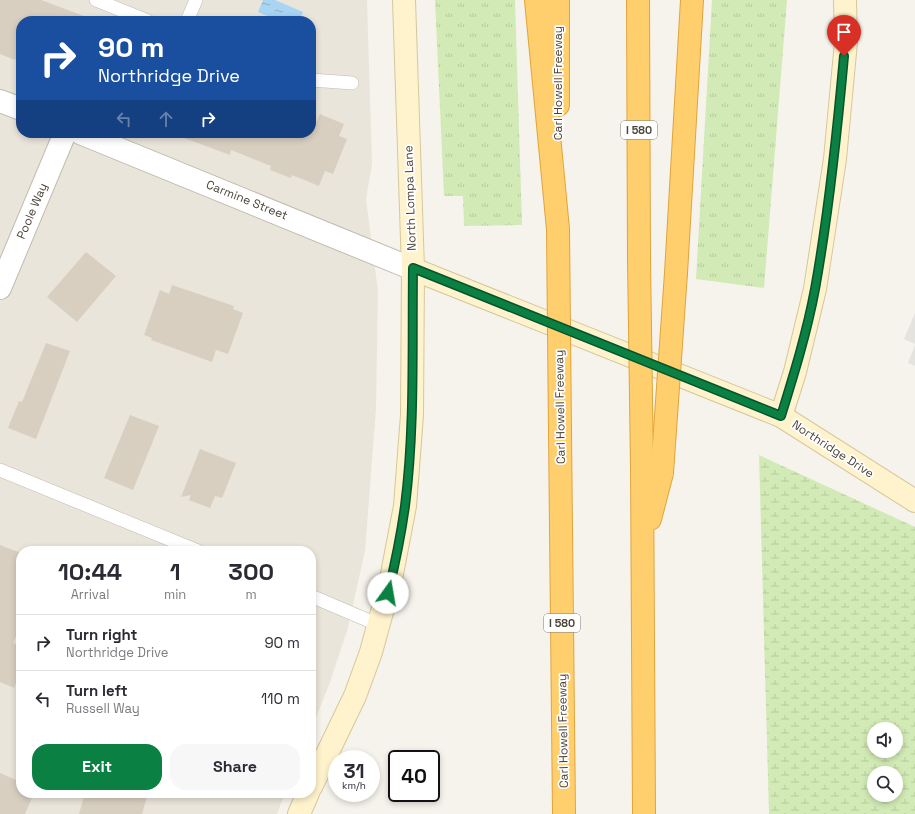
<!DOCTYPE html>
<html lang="en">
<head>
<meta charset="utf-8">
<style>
  :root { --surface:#fff; --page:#f7f7f7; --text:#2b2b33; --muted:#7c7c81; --line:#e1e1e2; --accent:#0b8043 }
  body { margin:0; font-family:"Space Grotesk",sans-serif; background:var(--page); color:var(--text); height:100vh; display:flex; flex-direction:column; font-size:15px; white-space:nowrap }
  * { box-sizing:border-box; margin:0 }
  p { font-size:13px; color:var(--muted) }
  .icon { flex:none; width:22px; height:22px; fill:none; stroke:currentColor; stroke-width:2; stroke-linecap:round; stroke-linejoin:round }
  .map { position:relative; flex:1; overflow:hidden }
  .drawer { position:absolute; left:16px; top:546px; width:300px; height:252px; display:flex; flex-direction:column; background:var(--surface); border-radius:16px; box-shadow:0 2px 6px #0003 }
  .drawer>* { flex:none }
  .banner { position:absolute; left:16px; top:16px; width:300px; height:122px; border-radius:16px; box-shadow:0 2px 6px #0003; background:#1a4fa0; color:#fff; overflow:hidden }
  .fabs { position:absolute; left:867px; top:722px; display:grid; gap:8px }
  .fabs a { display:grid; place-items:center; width:36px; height:36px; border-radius:50%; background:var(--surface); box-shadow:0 2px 6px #0003; font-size:20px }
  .speed { position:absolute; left:328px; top:750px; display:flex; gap:8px; font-size:20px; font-weight:700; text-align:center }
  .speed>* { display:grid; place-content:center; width:52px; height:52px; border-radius:50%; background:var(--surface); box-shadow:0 2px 6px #0003; line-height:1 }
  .speed small { font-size:10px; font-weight:400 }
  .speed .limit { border:2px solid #111; border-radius:6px; background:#fff; color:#111 }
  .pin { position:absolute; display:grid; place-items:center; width:34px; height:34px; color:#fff; margin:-41px -17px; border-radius:50% 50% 50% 0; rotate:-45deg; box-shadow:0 0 4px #0007 }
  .pin .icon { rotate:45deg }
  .me { position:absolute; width:44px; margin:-22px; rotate:13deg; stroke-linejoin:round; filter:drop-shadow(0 0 3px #0008) }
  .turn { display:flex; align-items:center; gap:14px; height:84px; padding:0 16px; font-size:18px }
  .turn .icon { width:52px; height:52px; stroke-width:2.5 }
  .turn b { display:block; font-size:28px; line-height:34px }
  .lanes { display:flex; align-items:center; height:38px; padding:0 16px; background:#0003; justify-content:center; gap:20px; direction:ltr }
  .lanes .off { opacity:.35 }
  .eta { display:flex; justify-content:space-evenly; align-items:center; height:68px; text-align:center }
  .eta b { font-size:24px; font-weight:800; line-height:28px }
  .cta { display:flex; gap:8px; margin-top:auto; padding:8px 16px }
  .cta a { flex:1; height:46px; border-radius:16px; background:var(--accent); color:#fff; font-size:16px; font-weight:800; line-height:46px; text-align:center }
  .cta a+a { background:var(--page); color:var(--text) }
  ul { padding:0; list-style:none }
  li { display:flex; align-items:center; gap:12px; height:56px; padding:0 16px; border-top:1px solid var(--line) }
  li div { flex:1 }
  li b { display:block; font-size:15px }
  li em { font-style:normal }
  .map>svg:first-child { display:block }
  .residential { fill:#eae5da; fill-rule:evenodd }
  .grass { fill:url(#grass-tufts) }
  .wetland { fill:url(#wetland-marsh); fill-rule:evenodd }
  .parking { fill:#e5e3e0 }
  .water { fill:url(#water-ripples) }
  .building { fill:#d8cfc1 }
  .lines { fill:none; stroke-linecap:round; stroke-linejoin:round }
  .lane-casing { stroke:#c2bbae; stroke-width:14 }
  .street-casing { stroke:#c2bbae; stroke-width:24 }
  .secondary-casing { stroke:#d6c79b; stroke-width:24 }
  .highway-casing { stroke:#e0a43c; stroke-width:24 }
  .lane { stroke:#fff; stroke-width:13 }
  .street { stroke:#fff; stroke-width:22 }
  .secondary { stroke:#fff3cd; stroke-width:22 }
  .highway { stroke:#ffcf6e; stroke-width:22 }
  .highway-bridge-casing { stroke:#e0a43c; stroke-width:24; stroke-linecap:butt }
  .highway-bridge { stroke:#ffcf6e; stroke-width:22 }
  .route-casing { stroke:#07532c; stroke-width:10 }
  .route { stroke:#0b8043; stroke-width:7 }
  .labels { text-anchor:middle; stroke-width:3.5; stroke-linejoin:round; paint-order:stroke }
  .shield { fill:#fff; stroke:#817c74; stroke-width:1 }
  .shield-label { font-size:11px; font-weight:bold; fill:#4b4439 }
  .street-label { font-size:12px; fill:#4b4439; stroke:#fff }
</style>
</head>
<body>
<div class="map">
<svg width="915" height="814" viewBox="0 0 915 814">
  <defs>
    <pattern id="grass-tufts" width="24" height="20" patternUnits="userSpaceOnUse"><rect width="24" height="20" fill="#d2eab5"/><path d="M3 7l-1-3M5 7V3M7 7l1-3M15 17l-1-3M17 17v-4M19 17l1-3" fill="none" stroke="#b6ca9c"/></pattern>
    <pattern id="wetland-marsh" width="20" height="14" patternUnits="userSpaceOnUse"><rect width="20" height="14" fill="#d2eab5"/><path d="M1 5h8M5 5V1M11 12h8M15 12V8" fill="none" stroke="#b6ca9c"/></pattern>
    <pattern id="water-ripples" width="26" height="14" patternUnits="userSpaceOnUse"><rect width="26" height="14" fill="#a9d4f2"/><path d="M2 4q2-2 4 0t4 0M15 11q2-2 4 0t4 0" fill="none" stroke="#8caec5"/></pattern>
  </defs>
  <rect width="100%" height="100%" fill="#f6f3ec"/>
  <path class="residential" d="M0 0H367L372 164 366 199 378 291 376 409 365 551 347 631 329 685 311 730V551H21V793H285L277 814H0ZM21 21H311V133H21Z"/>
  <g class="grass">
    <polygon points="435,0 515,0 522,225 464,226 463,196 444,196"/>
    <polygon points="712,0 787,0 764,288 696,279"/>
  </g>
  <path class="wetland" d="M759 455 915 527V814H769ZM874 729H896V751H874ZM874 773H896V795H874Z"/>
  <g class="parking">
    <polygon points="915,313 915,344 904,339"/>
    <polygon points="915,345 915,366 908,363"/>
  </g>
  <polygon class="water" points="263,0 275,0 303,12 299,21 279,21 258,12"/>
  <g class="building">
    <polygon points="0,0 41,0 92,19 92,21 21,21 21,44 15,60 0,54"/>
    <polygon points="320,114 344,124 339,136 347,139 333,174 325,171 319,186 292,175 291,178 270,170 271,166 231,150 230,155 176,135 177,133 311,133 311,123 315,125"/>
    <polygon points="86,252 116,276 77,322 47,297"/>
    <polygon points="172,285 234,306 233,309 243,313 228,354 216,350 212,362 151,340 152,338 144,335 160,290 169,294"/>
    <polygon points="46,343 70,351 36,439 8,428 19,401 22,402"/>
    <polygon points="130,415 159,426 133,490 104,478"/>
    <polygon points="200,449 236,463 222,498 215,496 210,508 189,500 191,495 181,497"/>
    <polygon points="0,545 21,553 21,625 13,643 21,646 21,671 14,688 0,682"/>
    <polygon points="0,773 21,782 21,793 34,793 25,814 0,814"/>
    <polygon points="85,793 148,793 142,814 79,814"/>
  </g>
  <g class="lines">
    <g class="lane-casing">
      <g id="lane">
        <polyline points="96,0 148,21"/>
        <polyline points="187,21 196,0"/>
        <polyline points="311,80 352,83"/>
        <polyline points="0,470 198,551"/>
        <polyline points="311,596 379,625"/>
      </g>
    </g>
    <g class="street-casing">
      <g id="street">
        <polyline points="0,101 21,109"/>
        <polyline points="80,133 413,269"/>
        <polyline points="0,288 65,133"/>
      </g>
    </g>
    <g class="secondary-casing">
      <g id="secondary">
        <polyline points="413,269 781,416 915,501"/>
        <polyline points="781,416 795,372 815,289 835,159 846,42 845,0"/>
        <polyline points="311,787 355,696 371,652 391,579 405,506 412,415 413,269 404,0"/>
        <polyline points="299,814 308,793"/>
      </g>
    </g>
    <g class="highway-casing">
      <g id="highway">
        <polyline points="536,0 558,229"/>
        <polyline points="558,0 558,105"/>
        <polyline points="638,0 639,259"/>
        <polyline points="676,273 692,0"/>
        <polyline points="560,432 564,814"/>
        <polyline points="642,466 644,814"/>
        <polyline points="650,519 662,473"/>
      </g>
    </g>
    <use href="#lane" class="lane"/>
    <use href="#street" class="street"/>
    <use href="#secondary" class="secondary"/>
    <use href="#highway" class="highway"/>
    <g class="highway-bridge-casing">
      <g id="highway-bridge">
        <polyline points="558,229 560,432"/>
        <polyline points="639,259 642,466"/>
        <polyline points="662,473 676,273"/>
      </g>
    </g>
    <use href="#highway-bridge" class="highway-bridge"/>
  </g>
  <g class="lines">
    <g class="route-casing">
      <path id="route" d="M388 593C395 564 401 535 405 506 415 428 412 347 413 268L781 416C794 374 807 332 815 289 829 212 837 134 844 56"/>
    </g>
    <use href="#route" class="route"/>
  </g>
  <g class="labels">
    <g class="shield">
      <rect x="621" y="121" width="36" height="18" rx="3"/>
      <rect x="544" y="614" width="36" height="18" rx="3"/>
    </g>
    <g class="shield-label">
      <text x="639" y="134">I 580</text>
      <text x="562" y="627">I 580</text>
    </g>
    <g class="street-label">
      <text transform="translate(558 83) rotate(-90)" y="4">Carl Howell Freeway</text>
      <text transform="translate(410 198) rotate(-92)" y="4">North Lompa Lane</text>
      <text transform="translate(247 200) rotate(22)" y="4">Carmine Street</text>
      <text transform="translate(32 211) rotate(-67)" y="4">Poole Way</text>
      <text transform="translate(560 407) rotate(-91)" y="4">Carl Howell Freeway</text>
      <text transform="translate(833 449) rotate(33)" y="4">Northridge Drive</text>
      <text transform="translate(563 731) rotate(-91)" y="4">Carl Howell Freeway</text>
    </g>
  </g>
</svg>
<div class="fabs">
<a><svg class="icon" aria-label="sound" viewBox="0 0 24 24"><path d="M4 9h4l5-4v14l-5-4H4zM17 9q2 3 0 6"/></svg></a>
<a><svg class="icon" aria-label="search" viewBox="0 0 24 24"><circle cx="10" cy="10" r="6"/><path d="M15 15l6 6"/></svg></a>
</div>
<div class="speed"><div>31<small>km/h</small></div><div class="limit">40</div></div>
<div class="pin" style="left:844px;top:56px;background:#d93025"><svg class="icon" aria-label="arrive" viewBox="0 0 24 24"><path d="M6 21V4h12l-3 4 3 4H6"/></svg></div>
<svg class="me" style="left:388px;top:593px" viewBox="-20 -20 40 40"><circle r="19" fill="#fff"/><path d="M0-13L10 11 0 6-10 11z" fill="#0b8043"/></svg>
<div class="banner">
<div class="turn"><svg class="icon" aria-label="right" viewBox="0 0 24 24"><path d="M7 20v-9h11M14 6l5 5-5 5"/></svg><div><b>90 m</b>Northridge Drive</div></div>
<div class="lanes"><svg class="icon off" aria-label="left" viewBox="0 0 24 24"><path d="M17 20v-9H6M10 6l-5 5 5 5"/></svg><svg class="icon off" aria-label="ahead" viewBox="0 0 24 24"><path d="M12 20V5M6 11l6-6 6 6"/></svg><svg class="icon" aria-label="right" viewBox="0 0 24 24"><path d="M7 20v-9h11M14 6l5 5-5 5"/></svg></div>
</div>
<section class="drawer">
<div class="eta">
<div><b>10:44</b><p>Arrival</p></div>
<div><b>1</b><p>min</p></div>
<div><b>300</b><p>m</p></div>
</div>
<ul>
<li><svg class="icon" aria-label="right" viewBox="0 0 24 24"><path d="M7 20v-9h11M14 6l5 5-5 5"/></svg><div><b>Turn right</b><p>Northridge Drive</p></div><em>90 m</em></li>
<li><svg class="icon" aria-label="left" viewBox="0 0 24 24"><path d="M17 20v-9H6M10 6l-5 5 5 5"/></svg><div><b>Turn left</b><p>Russell Way</p></div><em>110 m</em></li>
</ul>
<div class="cta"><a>Exit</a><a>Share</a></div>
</section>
</div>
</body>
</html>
